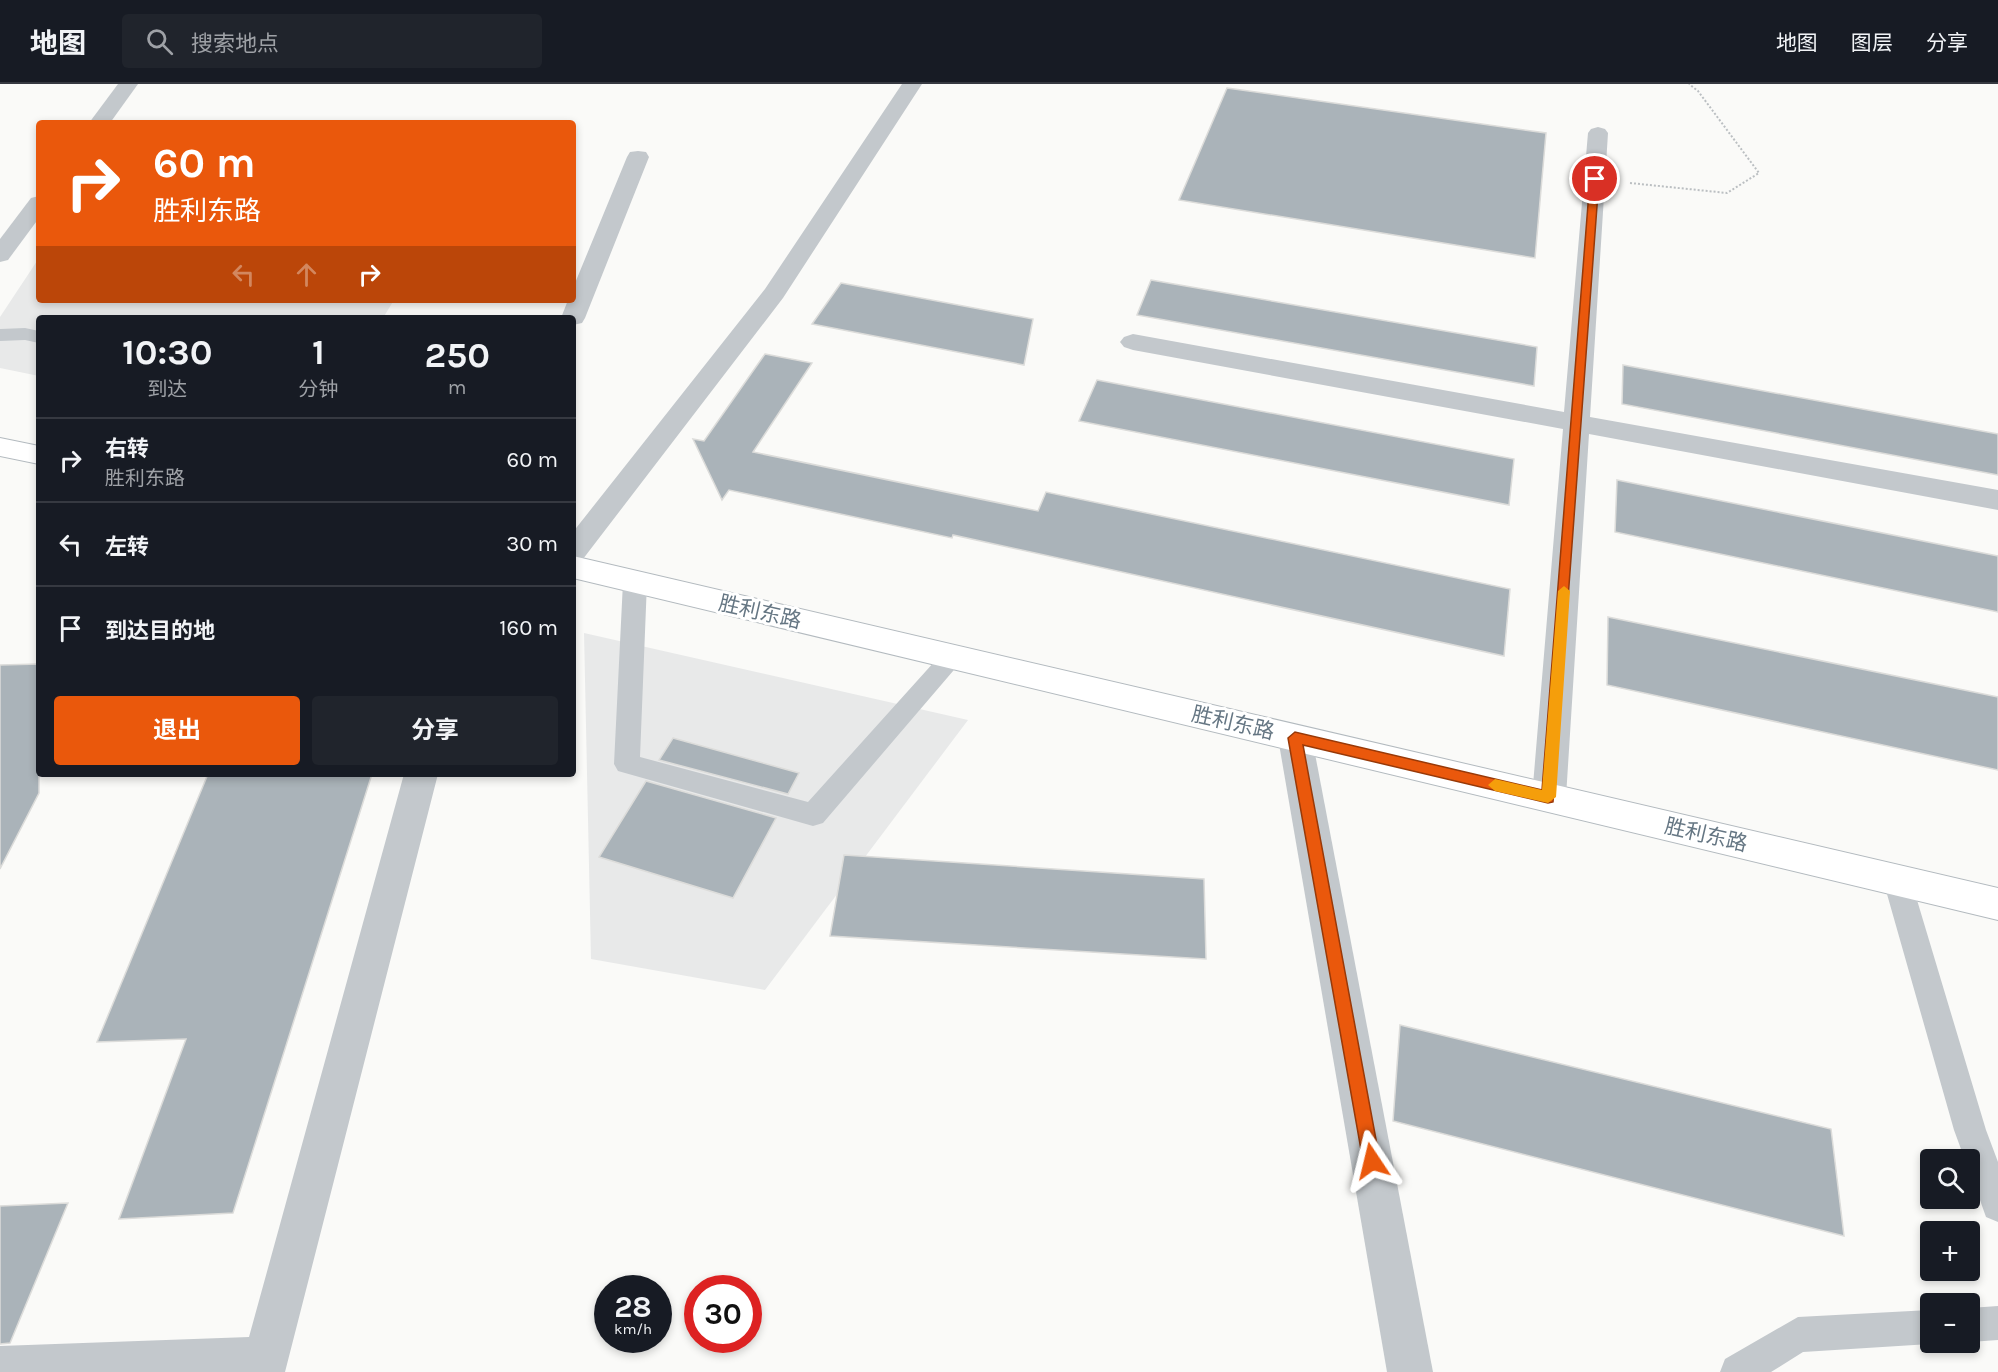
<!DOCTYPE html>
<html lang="zh">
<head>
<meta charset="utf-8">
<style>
  :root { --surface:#171b24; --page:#20242c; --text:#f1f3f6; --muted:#9ea1a6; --line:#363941; --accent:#ea580c }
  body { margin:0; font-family:Karla,"Noto Sans SC",sans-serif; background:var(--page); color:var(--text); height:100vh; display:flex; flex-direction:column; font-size:22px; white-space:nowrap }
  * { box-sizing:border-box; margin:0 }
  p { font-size:20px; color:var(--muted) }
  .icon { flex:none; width:33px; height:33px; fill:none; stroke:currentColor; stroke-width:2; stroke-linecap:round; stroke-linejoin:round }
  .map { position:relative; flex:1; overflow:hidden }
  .details { position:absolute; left:36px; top:231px; width:540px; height:462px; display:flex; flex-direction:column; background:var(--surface); border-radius:6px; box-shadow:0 3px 9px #0003 }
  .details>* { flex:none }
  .guide { position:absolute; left:36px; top:36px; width:540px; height:183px; border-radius:6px; box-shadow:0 3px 9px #0003; background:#ea580c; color:#fff; overflow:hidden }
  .buttons { position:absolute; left:1920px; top:1065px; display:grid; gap:12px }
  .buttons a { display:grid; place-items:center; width:60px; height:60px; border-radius:6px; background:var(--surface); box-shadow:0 3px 9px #0003; font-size:30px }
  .speed { position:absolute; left:594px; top:1191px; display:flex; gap:12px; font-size:30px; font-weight:700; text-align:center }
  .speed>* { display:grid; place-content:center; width:78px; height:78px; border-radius:50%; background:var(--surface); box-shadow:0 3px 9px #0003; line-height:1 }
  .speed small { font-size:15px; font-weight:400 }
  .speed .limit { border:9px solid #d22; background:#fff; color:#111 }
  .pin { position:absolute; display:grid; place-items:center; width:51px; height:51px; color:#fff; margin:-26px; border:3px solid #fff; border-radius:50%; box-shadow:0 2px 6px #0007 }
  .me { position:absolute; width:66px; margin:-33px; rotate:350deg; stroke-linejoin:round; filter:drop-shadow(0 0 4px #0008) }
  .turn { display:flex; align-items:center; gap:21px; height:126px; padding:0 18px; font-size:27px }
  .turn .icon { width:78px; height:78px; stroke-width:2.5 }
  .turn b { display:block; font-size:42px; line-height:51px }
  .lanes { display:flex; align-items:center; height:57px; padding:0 18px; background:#0003; justify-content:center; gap:30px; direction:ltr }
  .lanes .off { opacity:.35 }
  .eta { display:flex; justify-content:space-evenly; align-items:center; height:102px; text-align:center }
  .eta b { font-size:36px; font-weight:700; line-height:42px }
  .cta { display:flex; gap:12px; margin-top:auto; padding:12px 18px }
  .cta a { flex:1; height:69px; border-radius:6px; background:var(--accent); color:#fff; font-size:24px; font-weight:700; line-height:69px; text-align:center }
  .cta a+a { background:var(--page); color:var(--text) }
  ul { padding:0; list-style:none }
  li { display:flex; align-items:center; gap:18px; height:84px; padding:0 18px; border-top:2px solid var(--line) }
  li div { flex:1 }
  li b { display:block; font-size:22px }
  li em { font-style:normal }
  header { display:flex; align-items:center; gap:36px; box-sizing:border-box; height:84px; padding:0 30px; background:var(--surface); border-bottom:2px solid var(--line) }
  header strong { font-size:28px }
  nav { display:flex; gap:33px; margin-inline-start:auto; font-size:21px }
  .search { width:420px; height:54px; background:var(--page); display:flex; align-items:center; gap:15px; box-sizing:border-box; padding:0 21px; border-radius:6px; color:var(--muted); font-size:22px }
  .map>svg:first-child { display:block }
  .built { fill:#e8e9e9 }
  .building { fill:#aab3b9; stroke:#dcdcda; stroke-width:1.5 }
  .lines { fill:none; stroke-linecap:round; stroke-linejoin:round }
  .secondary-casing { stroke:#b3babf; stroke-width:2 }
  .path { stroke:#bbbfc2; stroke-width:2; stroke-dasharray:2 2; stroke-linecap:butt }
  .service { fill:#c3c8cc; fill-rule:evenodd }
  .minor { fill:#c3c8cc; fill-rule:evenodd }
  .secondary { fill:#fff; fill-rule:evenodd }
  .route { fill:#ea580c; stroke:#983908; stroke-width:1.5 }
  .slow { fill:#f59e0b }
  .labels { text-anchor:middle; stroke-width:6; stroke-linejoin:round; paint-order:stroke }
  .street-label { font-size:21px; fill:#657683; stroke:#fff }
</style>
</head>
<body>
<header>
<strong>地图</strong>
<div class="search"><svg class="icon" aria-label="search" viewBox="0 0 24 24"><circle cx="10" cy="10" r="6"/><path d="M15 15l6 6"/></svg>搜索地点</div>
<nav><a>地图</a><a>图层</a><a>分享</a></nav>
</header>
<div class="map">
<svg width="1998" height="1288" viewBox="0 0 1998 1288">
  <rect width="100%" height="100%" fill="#fafaf8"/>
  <g class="built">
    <polygon points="39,174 39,216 394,216 383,234 39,234 39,292 0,284 0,233"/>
    <polygon points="584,549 968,636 765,906 591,875"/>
  </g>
  <g class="building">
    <polygon points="1227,4 1546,49 1535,174 1179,116"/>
    <polygon points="1151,196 1537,263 1534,302 1137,231"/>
    <polygon points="841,199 1033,235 1024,281 812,240"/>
    <polygon points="765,270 812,279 753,368 1038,427 1046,408 1510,505 1504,572 953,451 952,454 729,406 722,416 693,355 704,357"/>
    <polygon points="1623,281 1998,350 1998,391 1622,320"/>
    <polygon points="1097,296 1514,375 1509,421 1079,337"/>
    <polygon points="1617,396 1998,472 1998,528 1615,448"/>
    <polygon points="1608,533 1998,613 1998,686 1607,601"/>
    <polygon points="39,580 39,709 0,785 0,581"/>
    <polygon points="673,654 799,689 788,710 659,676"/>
    <polygon points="208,690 372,690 233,1129 119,1135 186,955 97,958"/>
    <polygon points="646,697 776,734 733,814 599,773"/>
    <polygon points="844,771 1204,795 1206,875 830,852"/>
    <polygon points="1400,941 1831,1045 1844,1152 1393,1037"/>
    <polygon points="68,1119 10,1259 0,1260 0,1122"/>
  </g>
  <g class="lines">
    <g class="secondary-casing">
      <g id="secondary">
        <polygon points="0,354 39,362 39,380 0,372"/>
        <polygon points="573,472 1998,804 1998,836 573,494"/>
      </g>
    </g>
    <polyline class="path" points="1630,99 1727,109 1759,89 1698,7 1689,0"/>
    <g class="service">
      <polygon points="25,244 39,247 39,259 25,256 0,257 0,245"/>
      <polygon points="635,490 643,492 647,498 640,673 808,718 944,567 953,564 962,567 965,573 823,739 813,742 618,687 614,680 623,498 627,492"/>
      <polygon points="1897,784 1907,787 1911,796 1986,1046 1998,1078 1998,1138 1986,1133 1970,1088 1970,1076 1965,1076 1954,1046 1883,796 1887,787"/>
      <polygon points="1998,1222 1998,1256 1970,1258 1970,1224"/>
      <polygon points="1930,1226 1930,1258 1935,1258 1930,1260 1803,1268 1771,1288 1720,1288 1725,1275 1798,1233"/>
    </g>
    <g class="minor">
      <polygon points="118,0 138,0 110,39 89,39"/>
      <polygon points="902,0 922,0 783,214 583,475 573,478 573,448 765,205"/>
      <polygon points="1598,43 1605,45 1608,49 1590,333 1998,406 1998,426 1589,350 1566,713 1561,723 1549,727 1537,723 1532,713 1563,345 1133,266 1124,263 1120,258 1124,253 1133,250 1564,328 1588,49 1591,45"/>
      <polygon points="638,67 646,68 649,73 585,234 582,239 573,241 573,234 561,234 568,216 573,216 573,204 627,73 630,68"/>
      <polygon points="39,112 39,134 8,176 0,178 0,155 31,114"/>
      <polygon points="1295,641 1307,645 1312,654 1433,1288 1387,1288 1278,654 1283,645"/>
      <polygon points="404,690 438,690 285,1288 0,1288 0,1262 249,1253"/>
    </g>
    <use href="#secondary" class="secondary"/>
  </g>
  <polygon class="route" points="1595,92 1599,95 1553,718 1548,719 1303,661 1380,1077 1378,1083 1372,1085 1366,1083 1363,1077 1288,654 1295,648 1542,706 1590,95"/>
  <polygon class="slow" points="1564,502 1570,507 1556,713 1548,719 1495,707 1488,701 1495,695 1542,706 1558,507"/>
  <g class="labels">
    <g class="street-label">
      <text transform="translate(760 528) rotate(13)" y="7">胜利东路</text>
      <text transform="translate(1233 639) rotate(13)" y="7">胜利东路</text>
      <text transform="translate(1706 751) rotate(13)" y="7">胜利东路</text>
    </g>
  </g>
</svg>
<div class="buttons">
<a><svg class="icon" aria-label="search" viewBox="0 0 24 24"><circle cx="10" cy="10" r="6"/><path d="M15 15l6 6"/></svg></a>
<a>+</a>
<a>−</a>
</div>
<div class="speed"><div>28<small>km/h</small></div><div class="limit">30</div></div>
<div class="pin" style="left:1595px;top:95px;background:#d93025"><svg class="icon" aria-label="arrive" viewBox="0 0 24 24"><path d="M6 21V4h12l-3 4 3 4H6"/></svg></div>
<svg class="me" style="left:1372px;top:1077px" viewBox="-20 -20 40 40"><path d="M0-17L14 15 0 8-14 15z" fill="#ea580c" stroke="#fff" stroke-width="4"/></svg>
<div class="guide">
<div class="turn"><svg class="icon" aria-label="right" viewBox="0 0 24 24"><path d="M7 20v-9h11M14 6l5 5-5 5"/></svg><div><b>60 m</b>胜利东路</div></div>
<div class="lanes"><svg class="icon off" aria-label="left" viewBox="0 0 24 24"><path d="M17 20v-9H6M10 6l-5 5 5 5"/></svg><svg class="icon off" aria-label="ahead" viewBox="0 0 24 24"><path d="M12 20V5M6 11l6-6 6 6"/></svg><svg class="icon" aria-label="right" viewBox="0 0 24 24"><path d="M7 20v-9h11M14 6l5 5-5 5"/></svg></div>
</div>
<section class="details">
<div class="eta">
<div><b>10:30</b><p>到达</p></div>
<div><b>1</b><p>分钟</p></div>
<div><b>250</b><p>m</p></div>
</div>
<ul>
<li><svg class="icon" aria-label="right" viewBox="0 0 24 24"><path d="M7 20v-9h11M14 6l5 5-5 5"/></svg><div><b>右转</b><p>胜利东路</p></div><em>60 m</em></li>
<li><svg class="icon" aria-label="left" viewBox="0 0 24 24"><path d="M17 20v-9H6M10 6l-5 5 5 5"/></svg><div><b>左转</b></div><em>30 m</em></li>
<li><svg class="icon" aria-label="arrive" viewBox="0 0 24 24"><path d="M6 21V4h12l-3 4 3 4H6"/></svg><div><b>到达目的地</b></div><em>160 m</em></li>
</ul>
<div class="cta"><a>退出</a><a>分享</a></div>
</section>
</div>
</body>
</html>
